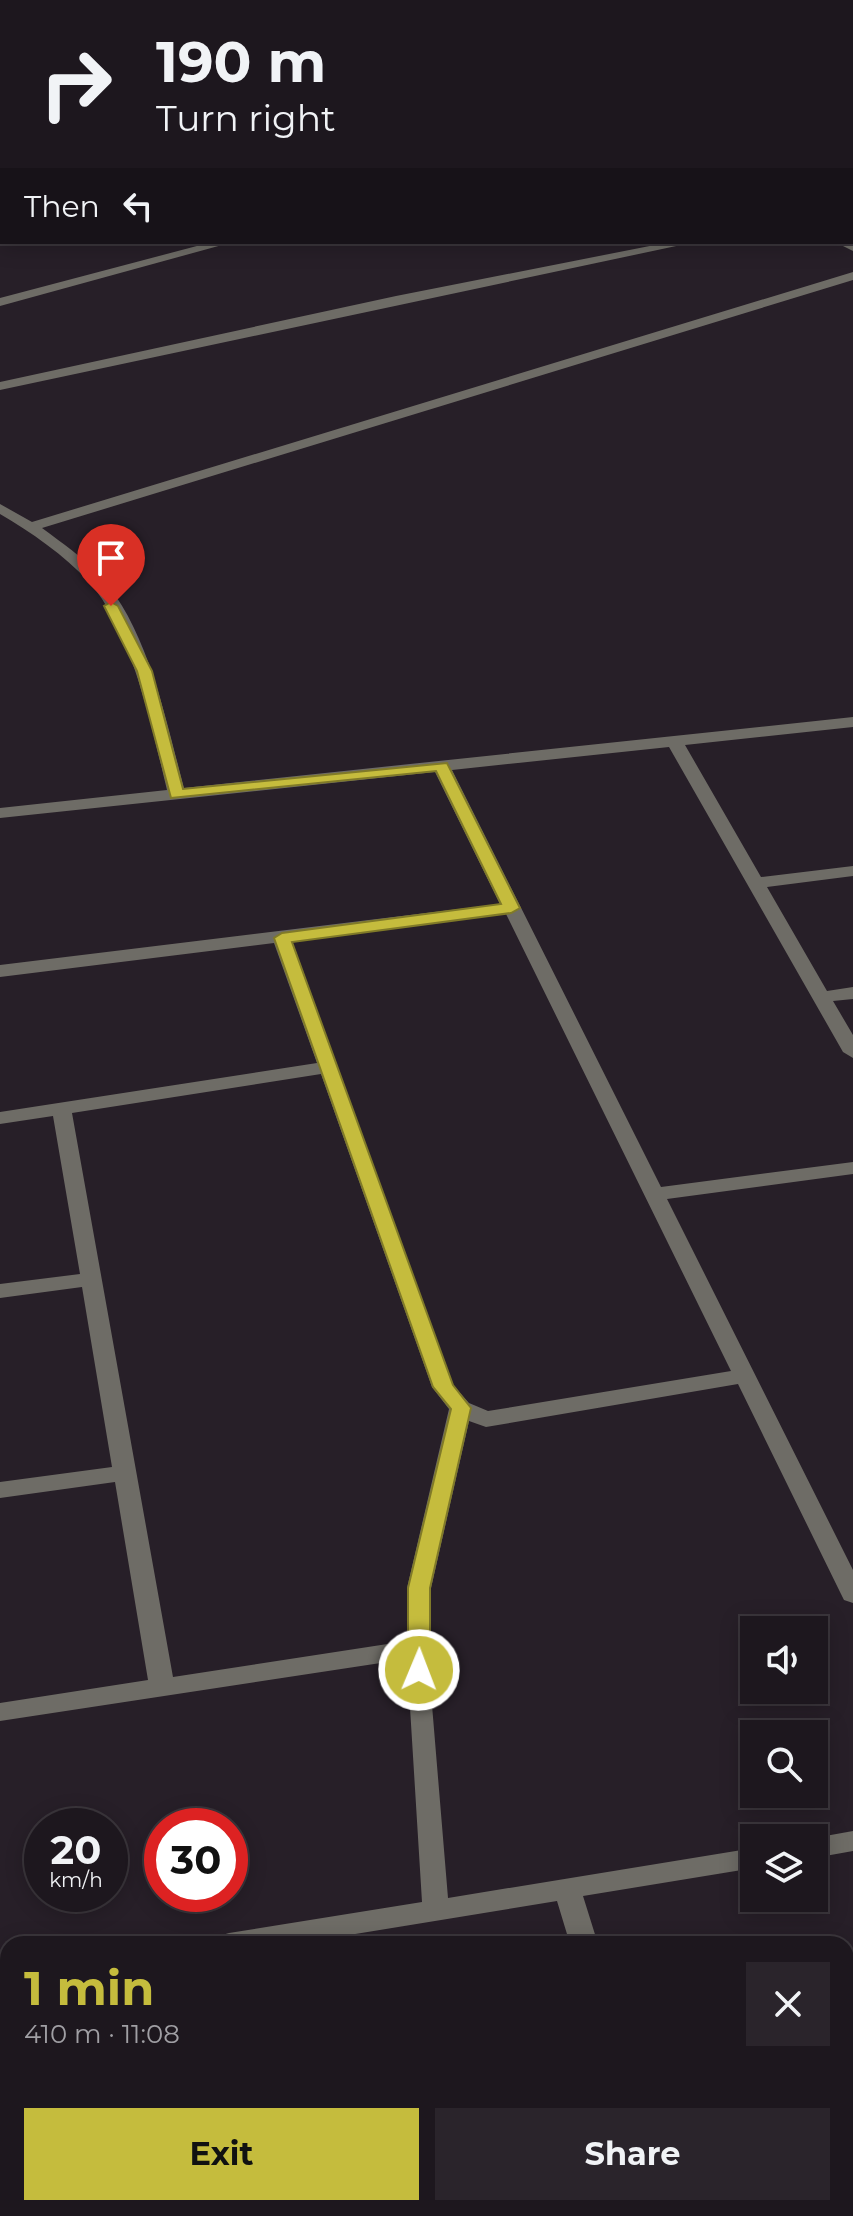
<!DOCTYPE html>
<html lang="en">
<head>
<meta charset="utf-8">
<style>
  :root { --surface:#1d171e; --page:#2a242b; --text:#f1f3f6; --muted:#a09fa4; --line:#3b363c; --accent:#c5bc3d }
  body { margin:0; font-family:Montserrat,sans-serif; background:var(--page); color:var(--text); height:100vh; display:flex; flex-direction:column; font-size:30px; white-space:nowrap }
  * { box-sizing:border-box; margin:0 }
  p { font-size:26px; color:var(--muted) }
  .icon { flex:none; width:44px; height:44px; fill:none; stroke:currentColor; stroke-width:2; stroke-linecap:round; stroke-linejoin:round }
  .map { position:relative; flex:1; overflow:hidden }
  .drawer { position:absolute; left:0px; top:1936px; width:854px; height:280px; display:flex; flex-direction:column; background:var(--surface); border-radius:24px 24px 0 0; box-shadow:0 4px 20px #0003,0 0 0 2px var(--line) }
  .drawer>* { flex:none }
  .top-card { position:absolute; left:0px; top:0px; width:854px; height:244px; box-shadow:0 4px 20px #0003,0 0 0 2px var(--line); background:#1d171e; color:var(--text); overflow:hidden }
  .tools { position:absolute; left:740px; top:1616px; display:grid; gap:16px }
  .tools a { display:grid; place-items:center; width:88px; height:88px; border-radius:0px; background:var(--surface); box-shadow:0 4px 20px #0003,0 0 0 2px var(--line); font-size:40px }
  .speed { position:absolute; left:24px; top:1808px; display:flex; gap:16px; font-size:40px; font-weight:700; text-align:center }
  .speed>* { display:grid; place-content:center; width:104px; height:104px; border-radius:50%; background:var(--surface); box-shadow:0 4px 20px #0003,0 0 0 2px var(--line); line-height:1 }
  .speed small { font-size:20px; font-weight:400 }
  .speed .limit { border:12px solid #d22; background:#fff; color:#111 }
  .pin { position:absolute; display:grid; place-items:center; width:68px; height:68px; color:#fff; margin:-82px -34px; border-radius:50% 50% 50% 0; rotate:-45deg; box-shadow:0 0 8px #0007 }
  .pin .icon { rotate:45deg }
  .me { position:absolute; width:88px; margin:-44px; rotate:1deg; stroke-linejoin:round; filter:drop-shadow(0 0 6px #0008) }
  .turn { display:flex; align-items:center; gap:28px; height:168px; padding:0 24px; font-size:36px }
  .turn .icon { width:104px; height:104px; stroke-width:2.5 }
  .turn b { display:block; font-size:56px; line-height:68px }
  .then { display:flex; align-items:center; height:76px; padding:0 24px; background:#0003; gap:16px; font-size:30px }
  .round { display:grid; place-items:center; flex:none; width:84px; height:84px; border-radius:0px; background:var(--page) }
  .headline { display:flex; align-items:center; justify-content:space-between; height:136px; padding:0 24px }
  h1 { font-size:48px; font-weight:700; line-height:60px; color:var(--accent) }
  .primary-button { display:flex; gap:16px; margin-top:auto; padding:16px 24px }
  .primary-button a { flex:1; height:92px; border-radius:0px; background:var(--accent); color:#111; font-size:32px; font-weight:700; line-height:92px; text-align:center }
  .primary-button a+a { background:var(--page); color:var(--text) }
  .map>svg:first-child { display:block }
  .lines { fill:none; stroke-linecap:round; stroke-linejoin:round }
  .minor { fill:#6e6c66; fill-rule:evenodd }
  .route { fill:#c5bc3d; stroke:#807a28; stroke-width:2 }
</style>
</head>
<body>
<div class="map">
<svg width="853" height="2216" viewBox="0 0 853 2216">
  <rect width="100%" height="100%" fill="#271f28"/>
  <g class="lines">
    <g class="minor">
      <polygon points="0,0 12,0 13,2 2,3"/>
      <polygon points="285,0 298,0 299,2 286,2"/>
      <polygon points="473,0 487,0 488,2 474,2"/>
      <polygon points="812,0 826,0 827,2 813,2"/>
      <rect x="852" y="10" width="1" height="7"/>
      <rect x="0" y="43" width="2" height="6"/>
      <rect x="852" y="143" width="1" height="8"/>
      <polygon points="853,201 853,209 852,210 852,202"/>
      <polygon points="212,242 233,242 0,306 0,298"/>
      <polygon points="670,242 695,242 0,390 0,382 396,296"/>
      <polygon points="835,242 853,242 853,251"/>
      <path d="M853 272V280L42 528C62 543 83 557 100 576 148 628 166 721 184 788L853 717V727L685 745 761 877 853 866V876L767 887 827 991 853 987V999L833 1001 853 1035V1058L843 1052 669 747 452 770 661 1187 853 1162V1174L667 1199 853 1570V1603L844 1600 841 1594 738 1384 486 1427 469 1421 431 1588V1693L448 1898 754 1848V1868L583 1896 598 1944H570L557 1901 294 1944H215L219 1936 229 1933 422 1902 407 1659 0 1721V1703L148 1680 115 1482 0 1498V1482L112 1467 82 1287 0 1298V1284L80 1274 53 1116 0 1124V1112L317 1063 274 943 0 977V965L500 904 435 772 0 818V808L167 790C152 728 132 630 89 582 64 555 31 532 0 514V504L32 522ZM506 914 731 1371 488 1411 469 1403 453 1385 292 941ZM321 1074 432 1387 449 1409 407 1588V1641L173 1677 72 1113Z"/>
      <polygon points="853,1831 853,1851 814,1858 814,1838"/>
      <polygon points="8,1969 8,1991 0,1993 0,1971"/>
      <polygon points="430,2208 495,2208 491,2216 426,2216"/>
      <polygon points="648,2208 678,2208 680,2216 650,2216"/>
    </g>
  </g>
  <polygon class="route" points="111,602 118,606 152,671 183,789 447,763 520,908 511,913 292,942 453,1385 471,1408 430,1588 430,1670 427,1676 419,1679 411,1676 408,1670 408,1588 451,1409 433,1387 274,938 282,933 501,904 436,771 171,798 137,671 104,606"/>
</svg>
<div class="tools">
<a><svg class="icon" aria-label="sound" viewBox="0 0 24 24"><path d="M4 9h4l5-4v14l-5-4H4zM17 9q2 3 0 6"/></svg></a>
<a><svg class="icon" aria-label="search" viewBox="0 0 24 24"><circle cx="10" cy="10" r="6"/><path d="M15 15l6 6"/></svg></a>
<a><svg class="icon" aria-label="layers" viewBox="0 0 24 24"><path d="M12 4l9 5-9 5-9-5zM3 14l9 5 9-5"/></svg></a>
</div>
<div class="speed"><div>20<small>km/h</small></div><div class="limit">30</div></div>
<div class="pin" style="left:111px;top:606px;background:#d93025"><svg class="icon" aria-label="arrive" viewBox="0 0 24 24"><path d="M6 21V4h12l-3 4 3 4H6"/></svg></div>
<svg class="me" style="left:419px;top:1670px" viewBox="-20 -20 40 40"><circle r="17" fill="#c5bc3d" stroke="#fff" stroke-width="3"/><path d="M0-11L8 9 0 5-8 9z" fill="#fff"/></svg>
<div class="top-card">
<div class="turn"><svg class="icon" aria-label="right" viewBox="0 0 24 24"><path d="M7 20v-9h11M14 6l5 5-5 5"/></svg><div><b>190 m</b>Turn right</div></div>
<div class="then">Then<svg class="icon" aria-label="left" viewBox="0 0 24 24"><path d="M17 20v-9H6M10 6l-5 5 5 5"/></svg></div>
</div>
<section class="drawer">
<div class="headline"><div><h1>1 min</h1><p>410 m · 11:08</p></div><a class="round"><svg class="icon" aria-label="close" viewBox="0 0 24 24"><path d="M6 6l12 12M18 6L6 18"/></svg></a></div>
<div class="primary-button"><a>Exit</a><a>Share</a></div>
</section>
</div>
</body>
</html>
